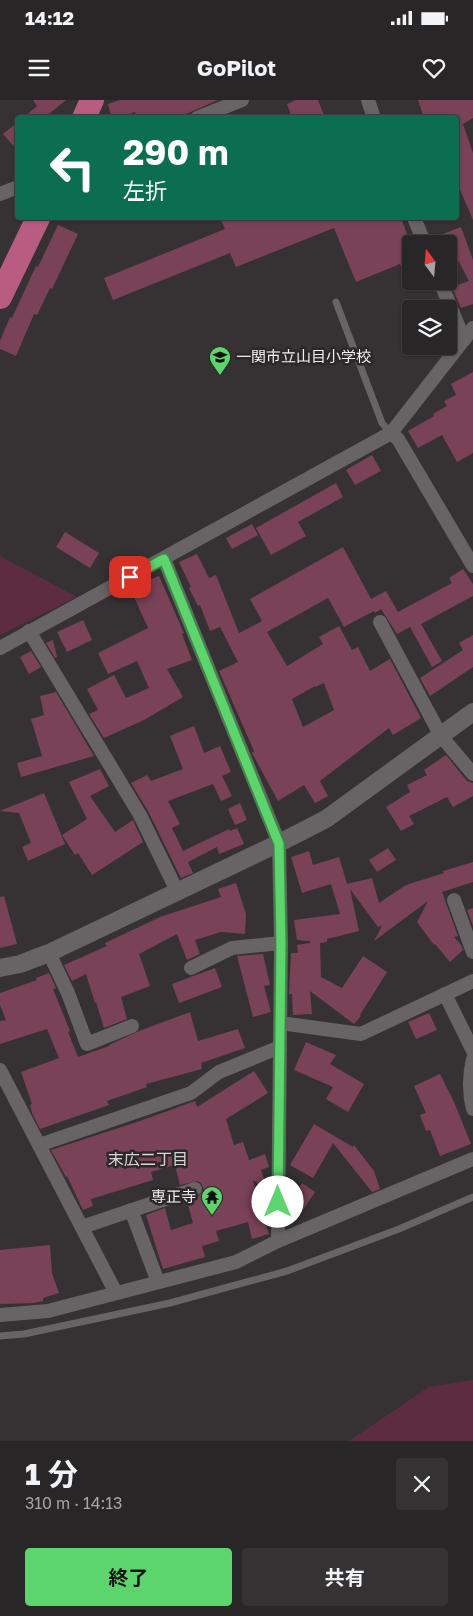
<!DOCTYPE html>
<html lang="ja">
<head>
<meta charset="utf-8">
<style>
  :root { --surface:#282626; --page:#343232; --text:#f1f3f6; --muted:#a5a5a7; --line:#444343; --accent:#5cd56d }
  body { margin:0; font-family:"Golos Text","Noto Sans JP",sans-serif; background:var(--page); color:var(--text); height:100vh; display:flex; flex-direction:column; font-size:19px; white-space:nowrap }
  * { box-sizing:border-box; margin:0 }
  p { font-size:16px; color:var(--muted) }
  .icon { flex:none; width:28px; height:28px; fill:none; stroke:currentColor; stroke-width:2; stroke-linecap:round; stroke-linejoin:round }
  .map { position:relative; height:1341px; overflow:hidden }
  .side { display:flex; flex-direction:column; background:var(--surface); flex:1 }
  .side>* { flex:none }
  .banner { position:absolute; left:15px; top:15px; width:444px; height:105px; border-radius:5px; box-shadow:0 1px 4px #0004,0 0 0 1px var(--line); background:#0b6e4f; color:#fff; overflow:hidden }
  .needle { width:32px; rotate:344deg }
  .tools { position:absolute; left:402px; top:135px; display:grid; gap:10px }
  .tools a { display:grid; place-items:center; width:55px; height:55px; border-radius:5px; background:var(--surface); box-shadow:0 1px 4px #0004,0 0 0 1px var(--line); font-size:25px }
  .pin { position:absolute; display:grid; place-items:center; width:42px; height:42px; color:#fff; margin:-21px; border-radius:10px; box-shadow:0 2px 8px #0006 }
  .me { position:absolute; width:55px; margin:-28px; rotate:0deg; stroke-linejoin:round; filter:drop-shadow(0 0 4px #0008) }
  .turn { display:flex; align-items:center; gap:18px; height:105px; padding:0 25px; font-size:22px }
  .turn .icon { width:65px; height:65px; stroke-width:2.5 }
  .turn b { display:block; font-size:35px; line-height:42px }
  .round { display:grid; place-items:center; flex:none; width:52px; height:52px; border-radius:5px; background:var(--page) }
  .head { display:flex; align-items:center; justify-content:space-between; height:85px; padding:0 25px }
  h1 { font-size:30px; font-weight:700; line-height:38px }
  .action { display:flex; gap:10px; margin-top:auto; padding:10px 25px }
  .action a { flex:1; height:58px; border-radius:5px; background:var(--accent); color:#111; font-size:20px; font-weight:700; line-height:58px; text-align:center }
  .action a+a { background:var(--page); color:var(--text) }
  .status { display:flex; justify-content:space-between; align-items:center; height:35px; padding:0 25px; background:var(--surface); direction:ltr }
  .status svg { height:14px; fill:currentColor }
  header { display:flex; justify-content:space-between; align-items:center; height:65px; padding:0 25px; background:var(--surface); font-size:22px; font-weight:700 }
  .map>svg:first-child { display:block }
  .green { fill:#5d2c40 }
  .building { fill:#794257; fill-rule:evenodd }
  .lines { fill:none; stroke-linecap:round; stroke-linejoin:round }
  .service { stroke:#686364; stroke-width:7 }
  .minor { stroke:#686364; stroke-width:14 }
  .tertiary { stroke:#686364; stroke-width:18 }
  .trunk { stroke:#b85c82; stroke-width:24 }
  .route-casing { stroke:#3c8a47; stroke-width:12 }
  .route { stroke:#5cd56d; stroke-width:9 }
  .labels { text-anchor:middle; stroke-width:5; stroke-linejoin:round; paint-order:stroke }
  .poi-label { font-size:15px; fill:#f1eeef; stroke:#2c2829; text-anchor:start }
  .neighbourhood-label { font-size:16px; fill:#dad4d6; stroke:#2c2829 }
</style>
</head>
<body>
<div class="status"><b>14:12</b><svg viewBox="0 0 49 12"><path d="M0 12V9h3v3zM5 12V6h3v6zM10 12V3h3v9zM15 12V0h3v12zM26 1h20v11H26zM47 4h2v5h-2z"/></svg></div>
<header><svg class="icon" aria-label="menu" viewBox="0 0 24 24"><path d="M4 6h16M4 12h16M4 18h16"/></svg>GoPilot<svg class="icon" aria-label="heart" viewBox="0 0 24 24"><path d="M12 20l-8-8c-3-5 5-10 8-4 3-6 11-1 8 4z"/></svg></header>
<div class="map">
<svg width="473" height="1341" viewBox="0 0 473 1341">
  <rect width="100%" height="100%" fill="#363233"/>
  <g class="green">
    <polygon points="0,456 77,497 0,535"/>
    <polygon points="473,1280 473,1341 349,1341 429,1287"/>
  </g>
  <g class="building">
    <polygon points="33,0 66,0 44,18 23,18 37,6"/>
    <polygon points="120,0 218,0 177,18 169,18 168,14 157,18 137,18 135,12 118,18 112,18 108,4"/>
    <polygon points="296,0 318,0 325,18 292,18 287,4"/>
    <polygon points="418,0 473,0 473,18 463,24 473,53 473,120 456,80 456,18 424,18"/>
    <polygon points="18,22 18,51 3,34"/>
    <polygon points="220,118 401,118 411,144 411,189 400,164 356,182 334,128 236,167 230,153 113,200 104,178 225,129"/>
    <polygon points="58,125 78,134 52,189 50,188 37,215 34,214 16,256 0,249 0,241 10,217 12,218 36,166 38,167"/>
    <polygon points="461,127 473,160 473,204 461,208 452,187 469,181 455,154 449,157 449,144 443,144 440,135"/>
    <polygon points="473,272 473,353 457,362 442,335 418,348 408,331 434,316 433,314 447,306 444,301 456,295 451,284"/>
    <polygon points="372,355 381,371 355,385 346,370"/>
    <polygon points="336,383 343,397 298,422 306,436 271,455 256,428"/>
    <polygon points="252,424 258,435 232,449 226,438"/>
    <polygon points="65,432 99,453 90,468 56,447"/>
    <path d="M343 447 371 499 386 491 398 512 452 483 449 478 463 469 473 484V496L421 524 442 561 432 567 410 527 397 534 381 509 375 513 374 511 344 527 328 498 267 532 287 566 323 544 319 537 339 526 352 550 358 547 370 571 390 559 421 618 393 635 389 628 320 681 328 696 315 703 304 685 278 701 252 653 254 651 219 571 238 562 220 527 210 531 200 505 198 506 189 488 191 487 179 462 197 454 209 478 216 475 239 533 262 521 250 499ZM324 583 334 610 303 627 292 599 315 586V587Z"/>
    <polygon points="159,476 184,533 182,534 192,560 167,569 183,597 144,620 104,638 89,614 98,610 87,589 114,575 126,598 149,588 137,561 108,574 98,553 148,528 130,488"/>
    <polygon points="83,520 92,540 67,552 57,532"/>
    <polygon points="473,535 473,567 430,596 420,578 463,550 459,543"/>
    <polygon points="53,540 57,557 55,558 46,543"/>
    <polygon points="31,551 41,567 29,574 20,557"/>
    <polygon points="56,592 94,656 21,677 17,663 42,656 31,619 44,615 40,596"/>
    <polygon points="194,626 204,653 220,646 231,672 222,676 232,696 221,701 213,684 168,701 180,724 172,728 183,751 229,729 230,731 237,728 244,744 219,754 217,747 188,762 193,773 181,778 148,711 131,683 147,675 151,681 183,669 170,636"/>
    <polygon points="446,655 467,681 473,683 473,696 453,707 447,697 409,716 414,724 401,731 386,707 410,692 407,685 427,675 424,670"/>
    <polygon points="100,669 109,686 90,696 115,732 133,720 143,742 92,775 78,753 75,755 62,735 87,719 69,682"/>
    <polygon points="44,693 65,744 28,761 22,747 31,743 19,713 0,711"/>
    <polygon points="240,703 247,720 235,725 228,709"/>
    <polygon points="388,748 396,760 377,772 369,760"/>
    <polygon points="309,751 313,765 339,757 347,784 372,778 379,803 406,785 444,773 443,771 473,762 473,782 442,792 458,836 454,837 461,845 463,850 450,862 435,844 434,845 417,822 428,801 374,841 382,826 378,827 350,789 359,831 327,839 327,842 320,843 321,877 342,888 363,856 387,872 360,915 361,916 354,924 310,891 312,914 293,915 292,894 289,894 291,853 298,853 297,845 310,843 310,841 297,840 294,820 340,814 331,784 302,793 291,757"/>
    <polygon points="236,783 246,814 245,834 221,832 195,840 200,854 187,860 177,834 139,854 150,886 121,897 127,919 104,928 96,902 95,903 86,874 72,881 64,865 107,846 105,843 160,817 221,797 218,789"/>
    <polygon points="4,796 17,844 0,848 0,797"/>
    <polygon points="473,808 473,826 467,810"/>
    <polygon points="263,854 270,885 264,886 271,912 253,917 237,856"/>
    <polygon points="215,868 222,887 179,903 172,884"/>
    <polygon points="49,873 56,888 53,889 70,931 68,932 78,957 109,946 109,945 139,931 190,912 198,941 238,929 245,948 201,963 202,969 146,984 147,987 107,1001 109,1005 40,1029 32,1013 30,1005 32,1004 21,972 59,958 47,929 0,944 0,921 6,920 0,905 0,893 37,880 36,878"/>
    <polygon points="429,913 437,930 416,939 408,922"/>
    <polygon points="306,942 336,955 330,964 364,984 348,1012 326,999 333,987 294,970"/>
    <polygon points="254,971 268,993 226,1019 234,1045 243,1042 249,1060 265,1054 269,1067 261,1070 268,1090 253,1080 269,1134 252,1139 248,1122 216,1131 219,1141 202,1146 205,1157 163,1169 146,1115 165,1108 171,1130 193,1123 187,1101 198,1097 204,1090 201,1083 197,1081 180,1085 175,1065 151,1072 153,1080 91,1099 93,1106 83,1110 67,1076 66,1077 51,1050 140,1021 195,1001 197,1007"/>
    <polygon points="440,974 454,1002 471,1044 440,1056 430,1030 426,1031 420,1015 426,1013 414,986"/>
    <polygon points="314,1024 353,1047 354,1045 374,1071 380,1089 372,1092 333,1043 313,1078 290,1065"/>
    <polygon points="302,1083 315,1092 301,1113 288,1104"/>
    <polygon points="50,1145 52,1173 59,1193 43,1198 43,1201 34,1203 0,1204 0,1150"/>
  </g>
  <g class="lines">
    <g class="service">
      <polyline points="336,202 382,323 391,333"/>
      <polyline points="0,1236 24,1234 170,1203 287,1171 399,1129 473,1097"/>
    </g>
    <g class="minor">
      <polyline points="368,0 374,18"/>
      <polyline points="197,18 242,0"/>
      <polyline points="0,94 18,87"/>
      <polyline points="414,118 425,144"/>
      <polyline points="440,181 464,240"/>
      <polyline points="391,333 398,339 473,466"/>
      <polyline points="164,459 279,743 281,843 278,1141"/>
      <polyline points="380,522 441,636 473,674"/>
      <polyline points="29,531 140,715 177,791"/>
      <polyline points="0,548 391,333 473,228"/>
      <polyline points="454,800 473,852"/>
      <polyline points="49,853 68,893 87,944 132,926"/>
      <polyline points="191,868 232,848 281,843"/>
      <polyline points="445,894 473,951"/>
      <polyline points="280,923 361,934 473,881"/>
      <path d="M473 959C469 976 469 993 473 1009"/>
      <polyline points="0,970 116,1193"/>
      <polyline points="39,1045 191,993 219,972 280,947"/>
      <polyline points="131,1110 158,1182"/>
      <polyline points="82,1127 195,1089"/>
      <polyline points="0,1215 48,1211 236,1162 278,1141 473,1059"/>
    </g>
    <polyline class="tertiary" points="0,868 20,864 49,853 279,743 326,719 473,612"/>
    <g class="trunk">
      <polyline points="84,18 92,0"/>
      <polyline points="0,197 38,118"/>
    </g>
  </g>
  <g class="lines">
    <g class="route-casing">
      <polyline id="route" points="130,477 164,459 279,744 281,843 278,1102"/>
    </g>
    <use href="#route" class="route"/>
  </g>
  <defs>
    <g id="school-pin" transform="scale(1.125)"><path d="M0 17L-7.5 6A9.5 9.5 0 1 1 7.5 6Z" fill="#5cd56d" stroke="#2c2829"/><path d="M0-5L7-2L0 1L-7-2ZM-4 1L0 2.5L4 1V4Q0 6-4 4Z" fill="#111"/></g>
    <g id="temple-pin" transform="scale(1.125)"><path d="M0 17L-7.5 6A9.5 9.5 0 1 1 7.5 6Z" fill="#5cd56d" stroke="#2c2829"/><path d="M0-6L5-2H3V0L6.5 2.5H4V6H1.5V3h-3V6H-4V2.5H-6.5L-3 0V-2H-5Z" fill="#111"/></g>
  </defs>
  <g fill-rule="evenodd">
    <use href="#school-pin" x="220" y="257"/>
    <use href="#temple-pin" x="212" y="1097"/>
  </g>
  <g class="labels">
    <g class="poi-label">
      <text x="236" y="262">一関市立山目小学校</text>
      <text x="196" y="1102" text-anchor="end">専正寺</text>
    </g>
    <g class="neighbourhood-label">
      <text x="148" y="1065">末広二丁目</text>
    </g>
  </g>
</svg>
<div class="tools">
<a><svg class="needle" viewBox="-14 -14 28 28"><path d="M0-13l5 13h-10z" fill="#e53935"/><path d="M0 13l5-13h-10z" fill="#a5a5a7"/></svg></a>
<a><svg class="icon" aria-label="layers" viewBox="0 0 24 24"><path d="M12 4l9 5-9 5-9-5zM3 14l9 5 9-5"/></svg></a>
</div>
<div class="pin" style="left:130px;top:477px;background:#d93025"><svg class="icon" aria-label="arrive" viewBox="0 0 24 24"><path d="M6 21V4h12l-3 4 3 4H6"/></svg></div>
<svg class="me" style="left:278px;top:1102px" viewBox="-20 -20 40 40"><circle r="19" fill="#fff"/><path d="M0-13L10 11 0 6-10 11z" fill="#5cd56d"/></svg>
<div class="banner">
<div class="turn"><svg class="icon" aria-label="left" viewBox="0 0 24 24"><path d="M17 20v-9H6M10 6l-5 5 5 5"/></svg><div><b>290 m</b>左折</div></div>
</div>
</div>
<section class="side">
<div class="head"><div><h1>1 分</h1><p>310 m · 14:13</p></div><a class="round"><svg class="icon" aria-label="close" viewBox="0 0 24 24"><path d="M6 6l12 12M18 6L6 18"/></svg></a></div>
<div class="action"><a>終了</a><a>共有</a></div>
</section>
</body>
</html>
